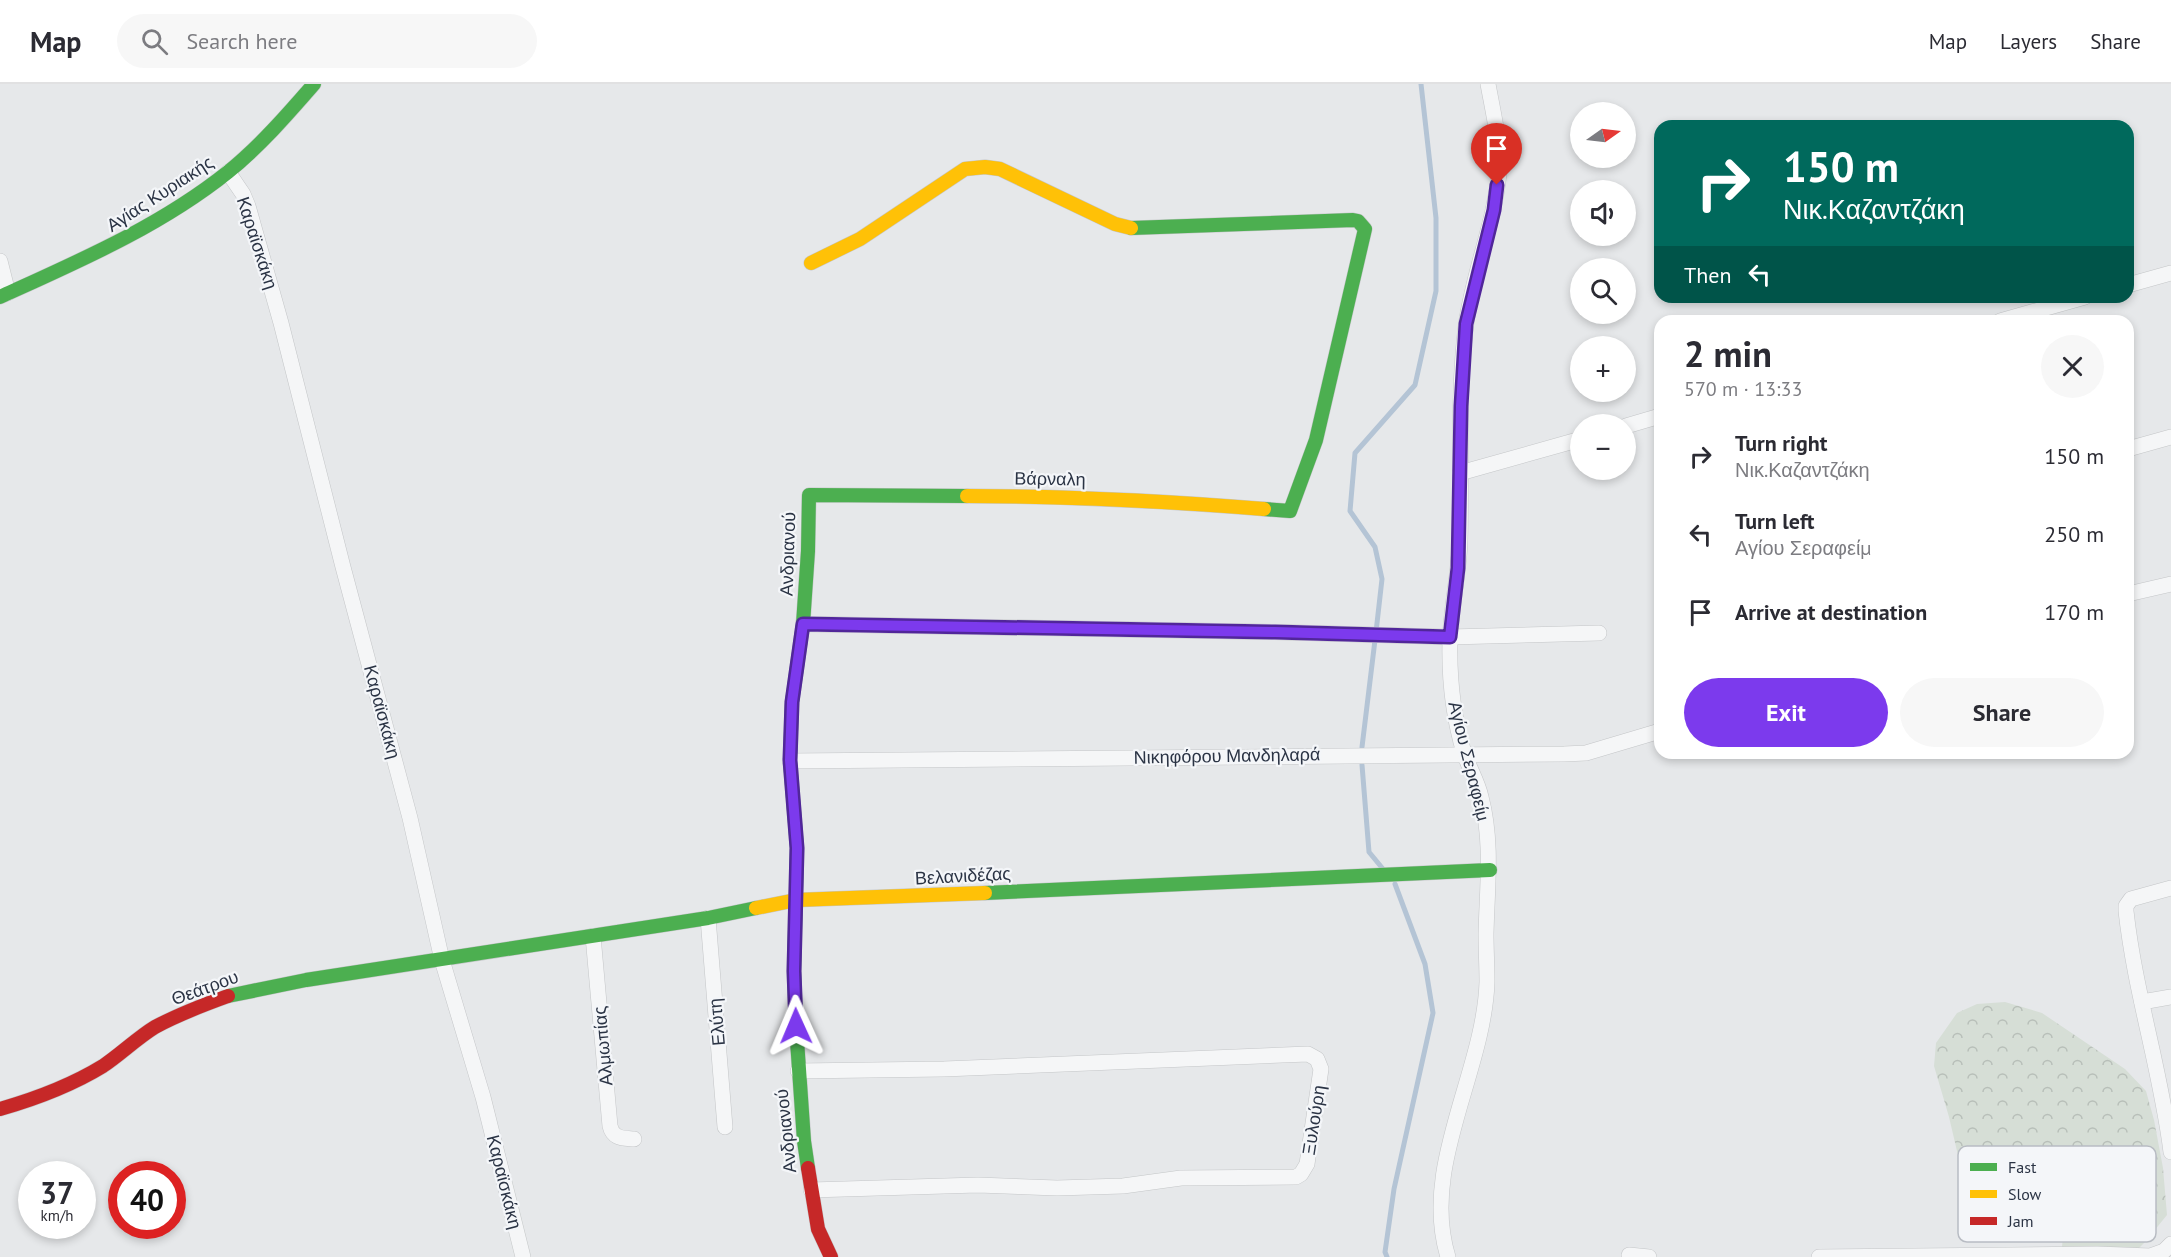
<!DOCTYPE html>
<html lang="en">
<head>
<meta charset="utf-8">
<style>
  :root { --surface:#fff; --page:#f7f7f7; --text:#2b2b33; --muted:#7c7c81; --line:#e1e1e2; --accent:#7c3aed }
  body { margin:0; font-family:"PT Sans",sans-serif; background:var(--page); color:var(--text); height:100vh; display:flex; flex-direction:column; font-size:22px; white-space:nowrap }
  * { box-sizing:border-box; margin:0 }
  p { font-size:20px; color:var(--muted) }
  .icon { flex:none; width:33px; height:33px; fill:none; stroke:currentColor; stroke-width:2; stroke-linecap:round; stroke-linejoin:round }
  .map { position:relative; flex:1; overflow:hidden }
  .side { position:absolute; left:1654px; top:231px; width:480px; height:444px; display:flex; flex-direction:column; background:var(--surface); border-radius:18px; box-shadow:0 3px 9px #0003 }
  .side>* { flex:none }
  .guide { position:absolute; left:1654px; top:36px; width:480px; height:183px; border-radius:18px; box-shadow:0 3px 9px #0003; background:#00695c; color:#fff; overflow:hidden }
  .needle { width:39px; rotate:76deg }
  .controls { position:absolute; left:1570px; top:18px; display:grid; gap:12px }
  .controls a { display:grid; place-items:center; width:66px; height:66px; border-radius:50%; background:var(--surface); box-shadow:0 3px 9px #0003; font-size:30px }
  .speed { position:absolute; left:18px; top:1077px; display:flex; gap:12px; font-size:30px; font-weight:700; text-align:center }
  .speed>* { display:grid; place-content:center; width:78px; height:78px; border-radius:50%; background:var(--surface); box-shadow:0 3px 9px #0003; line-height:1 }
  .speed small { font-size:15px; font-weight:400 }
  .speed .limit { border:9px solid #d22; background:#fff; color:#111 }
  .pin { position:absolute; display:grid; place-items:center; width:51px; height:51px; color:#fff; margin:-62px -26px; border-radius:50% 50% 50% 0; rotate:-45deg; box-shadow:0 0 6px #0007 }
  .pin .icon { rotate:45deg }
  .me { position:absolute; width:66px; margin:-33px; rotate:359deg; stroke-linejoin:round; filter:drop-shadow(0 0 4px #0008) }
  .turn { display:flex; align-items:center; gap:21px; height:126px; padding:0 30px; font-size:27px }
  .turn .icon { width:78px; height:78px; stroke-width:2.5 }
  .turn b { display:block; font-size:42px; line-height:51px }
  .then { display:flex; align-items:center; height:57px; padding:0 30px; background:#0003; gap:12px; font-size:22px }
  .round { display:grid; place-items:center; flex:none; width:63px; height:63px; border-radius:32px; background:var(--page) }
  .headline { display:flex; align-items:center; justify-content:space-between; height:102px; padding:0 30px }
  h1 { font-size:36px; font-weight:600; line-height:45px }
  .cta { display:flex; gap:12px; margin-top:auto; padding:12px 30px }
  .cta a { flex:1; height:69px; border-radius:36px; background:var(--accent); color:#fff; font-size:24px; font-weight:600; line-height:69px; text-align:center }
  .cta a+a { background:var(--page); color:var(--text) }
  ul { padding:0; list-style:none }
  li { display:flex; align-items:center; gap:18px; height:78px; padding:0 30px }
  li div { flex:1 }
  li b { display:block; font-size:22px }
  li em { font-style:normal }
  header { display:flex; align-items:center; gap:36px; box-sizing:border-box; height:84px; padding:0 30px; background:var(--surface); border-bottom:2px solid var(--line) }
  header strong { font-size:28px }
  nav { display:flex; gap:33px; margin-inline-start:auto; font-size:21px }
  .search { width:420px; height:54px; background:var(--page); display:flex; align-items:center; gap:15px; box-sizing:border-box; padding:0 21px; border-radius:33px; color:var(--muted); font-size:22px }
  .map>svg:first-child { display:block }
  .forest { fill:url(#forest-crowns) }
  .lines { fill:none; stroke-linecap:round; stroke-linejoin:round }
  .stream { stroke:#b4c4d5; stroke-width:5 }
  .street-casing { stroke:#c4c6c8; stroke-width:16 }
  .fast-casing { stroke:#c4c6c8; stroke-width:15 }
  .slow-casing { stroke:#c4c6c8; stroke-width:15 }
  .jam-casing { stroke:#c4c6c8; stroke-width:15 }
  .street { stroke:#f5f6f7; stroke-width:15 }
  .fast { stroke:#4caf50; stroke-width:14 }
  .slow { stroke:#ffc107; stroke-width:14 }
  .jam { stroke:#c62828; stroke-width:14 }
  .route-casing { stroke:#51269a; stroke-width:15 }
  .route { stroke:#7c3aed; stroke-width:10 }
  .labels { text-anchor:middle; stroke-width:4.5; stroke-linejoin:round; paint-order:stroke }
  .street-label { font-size:18px; fill:#2b3445; stroke:#f4f6f9 }
  .key { fill:#f4f6f9; stroke:#b8bcc3; stroke-width:1.5 }
  .key-label { font-size:16px; fill:#2b3445 }
</style>
</head>
<body>
<header>
<strong>Map</strong>
<div class="search"><svg class="icon" aria-label="search" viewBox="0 0 24 24"><circle cx="10" cy="10" r="6"/><path d="M15 15l6 6"/></svg>Search here</div>
<nav><a>Map</a><a>Layers</a><a>Share</a></nav>
</header>
<div class="map">
<svg width="2171" height="1173" viewBox="0 0 2171 1173">
  <defs>
    <pattern id="forest-crowns" width="20" height="18" patternUnits="userSpaceOnUse" patternTransform="scale(1.5)"><rect width="20" height="18" fill="#d6ded6"/><path d="M2 6a3 3 0 1 1 6 0M12 15a3 3 0 1 1 6 0" fill="none" stroke="#b8bfb9"/></pattern>
  </defs>
  <rect width="100%" height="100%" fill="#e6e8ea"/>
  <polygon class="forest" points="2005,918 2042,929 2125,985 2146,1007 2154,1036 2163,1084 2167,1131 2145,1158 2130,1173 2061,1173 2063,1152 2053,1121 1990,1114 1964,1097 1949,1033 1934,982 1936,959 1957,929 1977,920"/>
  <g class="lines">
    <g class="stream">
      <polyline points="1376,548 1382,495 1375,463 1350,427 1355,369 1415,301 1436,207 1436,134 1421,0"/>
      <polyline points="1362,663 1375,556"/>
      <polyline points="1362,681 1369,768 1383,785"/>
      <polyline points="1387,1173 1385,1168 1394,1105 1433,929 1425,880 1395,800"/>
    </g>
    <g class="street-casing">
      <g id="street">
        <polyline points="228,88 243,110 248,122 281,239 343,483 410,734 442,876 483,1013 523,1173"/>
        <polyline points="0,177 8,209"/>
        <polyline points="2128,201 2171,189"/>
        <polyline points="2000,237 2085,213"/>
        <polyline points="1626,342 1660,332"/>
        <polyline points="2128,365 2171,353"/>
        <polyline points="1460,389 1581,355"/>
        <polyline points="2128,510 2171,500"/>
        <polyline points="803,540 1275,548 1450,553 1599,549"/>
        <polyline points="790,677 1564,670 1586,669 1660,647"/>
        <path d="M2171 804 2131 815 2126 822V827C2135 909 2161 987 2171 1068"/>
        <polyline points="708,834 725,1043"/>
        <path d="M593 852 610 1042C613 1055 623 1054 634 1055"/>
        <polyline points="2142,918 2171,913"/>
        <polyline points="798,987 944,985 1308,970 1317,975 1321,985 1307,1080 1301,1090 1296,1093 1181,1094 1123,1102 1057,1104 978,1101 811,1106"/>
        <polyline points="1629,1171 1649,1173"/>
        <path d="M1448 1173C1420 1082 1484 989 1487 898 1487 882 1486 866 1486 850 1487 804 1493 759 1481 713 1478 698 1469 684 1464 669 1453 632 1449 595 1450 557 1451 523 1459 490 1460 456 1462 384 1457 312 1466 241 1473 189 1494 141 1499 89 1501 60 1493 28 1488 0"/>
        <polyline points="1819,1173 2097,1170 2150,1172 2164,1167 2171,1160"/>
      </g>
    </g>
    <g class="fast-casing">
      <g id="fast">
        <polyline points="1131,144 1353,136 1358,137 1365,145 1316,356 1290,427 1264,425"/>
        <path d="M0 213C79 177 159 143 228 88 260 62 287 31 314 0"/>
        <polyline points="985,809 1490,786"/>
        <polyline points="228,912 306,896 708,834 756,824"/>
        <polyline points="808,1084 804,1057 796,942 794,887 797,764 790,677 792,618 803,540 808,467 809,411 967,412"/>
      </g>
    </g>
    <g class="slow-casing">
      <g id="slow">
        <polyline points="811,179 860,155 965,85 985,83 1000,85 1115,140 1131,144"/>
        <path d="M967 412C1067 412 1165 417 1264 425"/>
        <polyline points="756,824 796,816 985,809"/>
      </g>
    </g>
    <g class="jam-casing">
      <g id="jam">
        <path d="M0 1025C35 1015 72 1001 103 982 121 970 137 954 155 943 179 930 203 921 228 912"/>
        <polyline points="808,1084 818,1145 831,1173"/>
      </g>
    </g>
    <use href="#street" class="street"/>
    <use href="#fast" class="fast"/>
    <use href="#slow" class="slow"/>
    <use href="#jam" class="jam"/>
  </g>
  <g class="lines">
    <g class="route-casing">
      <polyline id="route" points="796,942 794,887 797,764 790,676 792,618 803,540 1275,548 1450,553 1458,484 1461,322 1466,240 1494,126 1497,101"/>
    </g>
    <use href="#route" class="route"/>
  </g>
  <g class="labels">
    <g class="street-label">
      <text transform="translate(160 110) rotate(-33)" y="6">Αγίας Κυριακής</text>
      <text transform="translate(257 159) rotate(72)" y="6">Καραϊσκάκη</text>
      <text transform="translate(1050 395) rotate(1)" y="6">Βάρναλη</text>
      <text transform="translate(788 470) rotate(-88)" y="6">Ανδριανού</text>
      <text transform="translate(382 628) rotate(75)" y="6">Καραϊσκάκη</text>
      <text transform="translate(1227 672) rotate(-1)" y="6">Νικηφόρου Μανδηλαρά</text>
      <text transform="translate(1469 677) rotate(76)" y="6">Αγίου Σεραφείμ</text>
      <text transform="translate(963 792) rotate(-3)" y="6">Βελανιδέζας</text>
      <text transform="translate(205 904) rotate(-20)" y="6">Θεάτρου</text>
      <text transform="translate(717 938) rotate(-95)" y="6">Ελύτη</text>
      <text transform="translate(603 962) rotate(-95)" y="6">Αλμωπίας</text>
      <text transform="translate(1314 1036) rotate(-81)" y="6">Ξυλούρη</text>
      <text transform="translate(786 1047) rotate(-96)" y="6">Ανδριανού</text>
      <text transform="translate(504 1098) rotate(76)" y="6">Καραϊσκάκη</text>
    </g>
  </g>
  <rect x="1958" y="1062" width="198" height="96" rx="9" class="key"/>
  <rect x="1970" y="1079" width="27" height="8" fill="#4caf50"/>
  <rect x="1970" y="1106" width="27" height="8" fill="#ffc107"/>
  <rect x="1970" y="1133" width="27" height="8" fill="#c62828"/>
  <g class="key-label">
    <text x="2008" y="1089">Fast</text>
    <text x="2008" y="1116">Slow</text>
    <text x="2008" y="1143">Jam</text>
  </g>
</svg>
<div class="controls">
<a><svg class="needle" viewBox="-14 -14 28 28"><path d="M0-13l5 13h-10z" fill="#e53935"/><path d="M0 13l5-13h-10z" fill="#7c7c81"/></svg></a>
<a><svg class="icon" aria-label="sound" viewBox="0 0 24 24"><path d="M4 9h4l5-4v14l-5-4H4zM17 9q2 3 0 6"/></svg></a>
<a><svg class="icon" aria-label="search" viewBox="0 0 24 24"><circle cx="10" cy="10" r="6"/><path d="M15 15l6 6"/></svg></a>
<a>+</a>
<a>−</a>
</div>
<div class="speed"><div>37<small>km/h</small></div><div class="limit">40</div></div>
<div class="pin" style="left:1497px;top:101px;background:#d93025"><svg class="icon" aria-label="arrive" viewBox="0 0 24 24"><path d="M6 21V4h12l-3 4 3 4H6"/></svg></div>
<svg class="me" style="left:796px;top:942px" viewBox="-20 -20 40 40"><path d="M0-17L14 15 0 8-14 15z" fill="#7c3aed" stroke="#fff" stroke-width="4"/></svg>
<div class="guide">
<div class="turn"><svg class="icon" aria-label="right" viewBox="0 0 24 24"><path d="M7 20v-9h11M14 6l5 5-5 5"/></svg><div><b>150 m</b>Νικ.Καζαντζάκη</div></div>
<div class="then">Then<svg class="icon" aria-label="left" viewBox="0 0 24 24"><path d="M17 20v-9H6M10 6l-5 5 5 5"/></svg></div>
</div>
<section class="side">
<div class="headline"><div><h1>2 min</h1><p>570 m · 13:33</p></div><a class="round"><svg class="icon" aria-label="close" viewBox="0 0 24 24"><path d="M6 6l12 12M18 6L6 18"/></svg></a></div>
<ul>
<li><svg class="icon" aria-label="right" viewBox="0 0 24 24"><path d="M7 20v-9h11M14 6l5 5-5 5"/></svg><div><b>Turn right</b><p>Νικ.Καζαντζάκη</p></div><em>150 m</em></li>
<li><svg class="icon" aria-label="left" viewBox="0 0 24 24"><path d="M17 20v-9H6M10 6l-5 5 5 5"/></svg><div><b>Turn left</b><p>Αγίου Σεραφείμ</p></div><em>250 m</em></li>
<li><svg class="icon" aria-label="arrive" viewBox="0 0 24 24"><path d="M6 21V4h12l-3 4 3 4H6"/></svg><div><b>Arrive at destination</b></div><em>170 m</em></li>
</ul>
<div class="cta"><a>Exit</a><a>Share</a></div>
</section>
</div>
</body>
</html>
